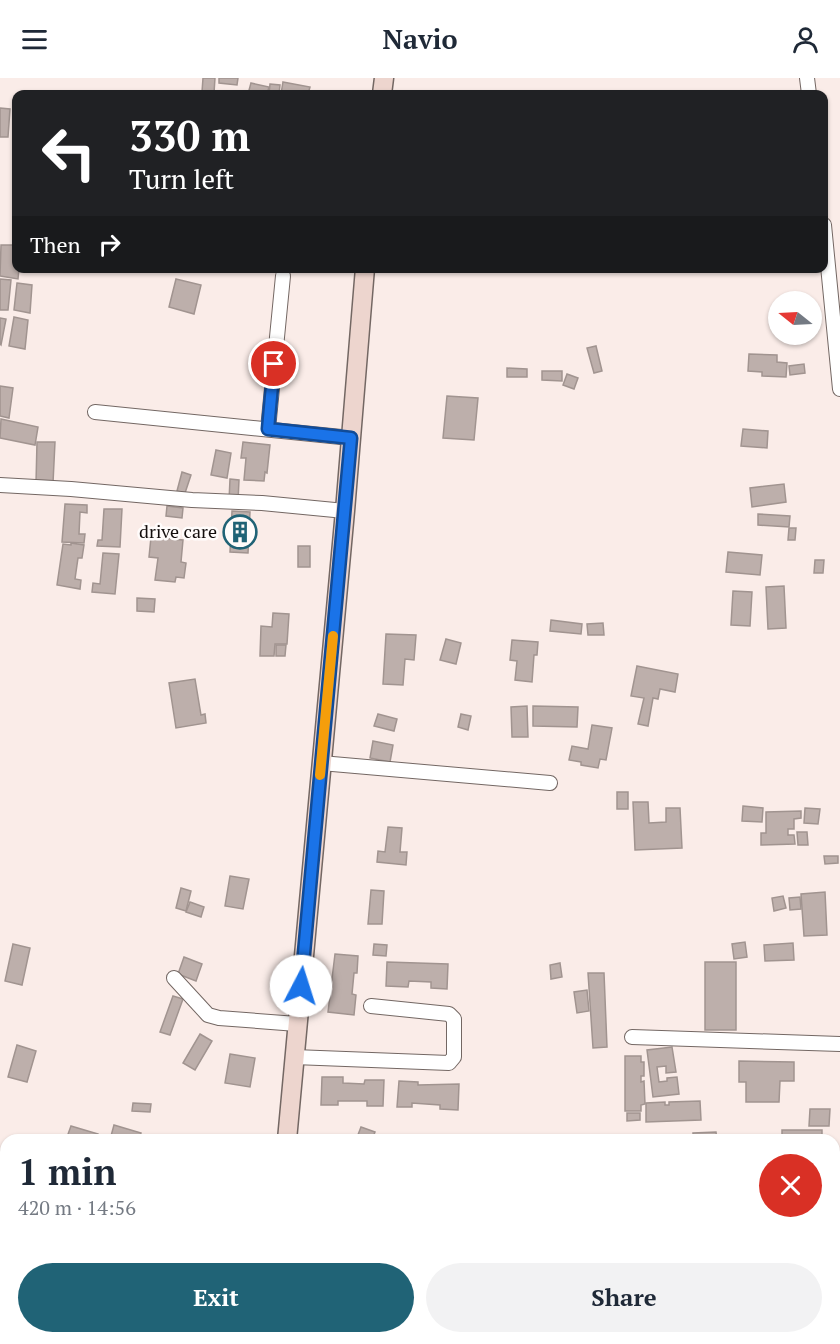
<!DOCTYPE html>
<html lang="en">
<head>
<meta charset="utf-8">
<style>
  :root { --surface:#fff; --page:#f2f2f3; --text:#1f2937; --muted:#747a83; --accent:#206376 }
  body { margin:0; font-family:"PT Serif",serif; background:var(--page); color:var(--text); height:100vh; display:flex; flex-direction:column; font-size:22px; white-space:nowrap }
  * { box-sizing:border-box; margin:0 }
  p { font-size:20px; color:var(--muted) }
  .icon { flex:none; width:33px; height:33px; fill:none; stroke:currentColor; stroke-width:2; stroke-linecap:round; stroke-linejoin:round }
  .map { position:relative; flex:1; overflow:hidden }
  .sheet { position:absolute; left:0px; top:1056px; width:840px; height:210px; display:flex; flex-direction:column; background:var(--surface); border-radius:18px 18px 0 0; box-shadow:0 2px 4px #0004 }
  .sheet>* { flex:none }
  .top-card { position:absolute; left:12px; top:12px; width:816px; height:183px; border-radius:12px; box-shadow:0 2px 4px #0004; background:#202124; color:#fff; overflow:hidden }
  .needle { width:39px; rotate:288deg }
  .fabs { position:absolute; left:768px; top:213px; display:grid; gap:12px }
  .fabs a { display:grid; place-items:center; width:54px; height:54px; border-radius:50%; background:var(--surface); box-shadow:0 2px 4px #0004; font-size:30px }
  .pin { position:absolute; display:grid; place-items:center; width:51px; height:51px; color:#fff; margin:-26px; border:3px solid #fff; border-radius:50%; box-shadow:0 2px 6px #0007 }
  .me { position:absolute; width:66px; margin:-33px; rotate:5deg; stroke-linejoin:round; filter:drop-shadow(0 0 4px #0008) }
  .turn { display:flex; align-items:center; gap:21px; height:126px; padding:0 18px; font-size:27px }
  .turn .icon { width:78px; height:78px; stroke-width:2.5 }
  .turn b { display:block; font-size:42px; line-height:51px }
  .then { display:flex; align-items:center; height:57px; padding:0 18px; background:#0003; gap:12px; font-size:22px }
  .round { display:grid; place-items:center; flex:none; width:63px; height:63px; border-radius:32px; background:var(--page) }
  .summary { display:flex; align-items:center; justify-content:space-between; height:102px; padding:0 18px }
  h1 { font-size:36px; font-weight:700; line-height:45px }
  .primary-button { display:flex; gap:12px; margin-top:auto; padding:12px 18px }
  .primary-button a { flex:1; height:69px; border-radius:36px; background:var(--accent); color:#fff; font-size:24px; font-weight:700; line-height:69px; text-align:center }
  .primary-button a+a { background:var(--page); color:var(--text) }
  header { display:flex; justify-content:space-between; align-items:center; height:78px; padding:0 18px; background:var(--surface); font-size:27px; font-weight:700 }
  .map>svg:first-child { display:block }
  .building { fill:#bdafab; stroke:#a19490; stroke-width:1.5 }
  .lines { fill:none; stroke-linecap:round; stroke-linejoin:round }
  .minor-casing { stroke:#736763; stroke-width:16 }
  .secondary-casing { stroke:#736763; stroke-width:21 }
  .minor { stroke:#fff; stroke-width:14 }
  .secondary { stroke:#edd5ce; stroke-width:18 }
  .route-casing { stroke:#114b97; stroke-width:15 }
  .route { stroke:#1a73e8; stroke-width:10 }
  .slow { stroke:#f59e0b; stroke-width:10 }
  .labels { text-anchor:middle; stroke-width:5; stroke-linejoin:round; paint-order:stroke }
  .poi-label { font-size:18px; fill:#130e0d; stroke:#fffcfb; text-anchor:end }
</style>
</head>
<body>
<header><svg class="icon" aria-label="menu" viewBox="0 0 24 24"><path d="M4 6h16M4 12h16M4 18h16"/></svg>Navio<svg class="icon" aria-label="person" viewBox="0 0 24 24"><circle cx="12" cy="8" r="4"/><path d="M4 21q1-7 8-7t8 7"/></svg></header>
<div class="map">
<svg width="840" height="1266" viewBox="0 0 840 1266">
  <rect width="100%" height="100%" fill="#faece8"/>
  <g class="building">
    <polygon points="203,0 215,0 214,15 202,14"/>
    <polygon points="219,0 238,0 237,7 219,5"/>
    <polygon points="283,4 310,9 308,16 281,16"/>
    <polygon points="251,5 269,9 267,16 248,16"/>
    <polygon points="270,6 280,7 279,16 269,16"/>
    <polygon points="0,30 10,31 8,59 0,59"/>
    <polygon points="1,167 16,167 16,190 19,190 18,201 0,198"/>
    <polygon points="0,201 11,202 8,232 0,232"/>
    <polygon points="176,201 201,207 194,236 169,229"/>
    <polygon points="17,205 32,207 30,235 14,232"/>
    <polygon points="14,239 28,242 25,271 9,268"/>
    <polygon points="0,240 6,241 1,267 0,266"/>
    <polygon points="596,268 602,293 594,295 587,270"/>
    <polygon points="749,276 777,277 777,284 787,285 786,299 762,298 762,294 748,293"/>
    <polygon points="804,286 805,295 790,297 789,288"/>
    <polygon points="507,290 527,291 527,299 507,299"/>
    <polygon points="542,293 562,293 562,303 542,302"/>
    <polygon points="567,296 578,300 574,311 563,307"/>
    <polygon points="0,308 13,310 9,340 0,338"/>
    <polygon points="447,318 478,320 474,362 443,360"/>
    <polygon points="1,341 38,349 35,367 0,360"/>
    <polygon points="743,351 768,353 767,370 741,368"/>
    <polygon points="37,364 55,364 53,405 36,405"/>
    <polygon points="243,364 270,367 267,395 265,394 264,403 244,402 246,380 241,380"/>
    <polygon points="216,372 231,375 227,400 211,397"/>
    <polygon points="182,394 191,397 185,415 177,413"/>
    <polygon points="230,401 239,402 238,423 229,423"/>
    <polygon points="784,406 786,424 752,429 750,410"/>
    <polygon points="65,426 87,427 87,435 80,434 79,456 85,456 84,465 62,464"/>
    <polygon points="167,428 183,430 182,440 166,438"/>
    <polygon points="104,431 122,431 120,469 97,468 98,462 102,462"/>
    <polygon points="232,433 250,434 248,475 230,474"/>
    <polygon points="758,436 790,438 789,449 758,447"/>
    <polygon points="789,450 796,450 795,462 788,462"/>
    <polygon points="151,459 183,462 181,484 186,485 184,500 176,499 175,504 155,502 158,480 149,479"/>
    <polygon points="71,465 84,467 82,480 78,480 75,501 81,502 80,511 57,507 63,466 71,467"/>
    <rect x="298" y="468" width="12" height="21"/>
    <polygon points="728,474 762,477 760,497 726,494"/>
    <polygon points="103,475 119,476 115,516 92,514 93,505 100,506"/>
    <polygon points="815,482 824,482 823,495 814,495"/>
    <polygon points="784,508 786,550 768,551 766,509"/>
    <polygon points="733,513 752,514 750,548 731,547"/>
    <polygon points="137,520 155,521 154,534 137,533"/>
    <polygon points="273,535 289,536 287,566 275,566 274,578 260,578 261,548 272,549"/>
    <polygon points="551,542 582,546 581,556 550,553"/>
    <polygon points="603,545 604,557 588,557 587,546"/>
    <polygon points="386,556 416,557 414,582 405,581 403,607 383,606"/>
    <polygon points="446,561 461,565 456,586 440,582"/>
    <polygon points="512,562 538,564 537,577 534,577 532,604 515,602 517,583 510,582"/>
    <polygon points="276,567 286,567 285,578 276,578"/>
    <polygon points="637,588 678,596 675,614 660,611 658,621 653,620 648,648 638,646 644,620 631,618"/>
    <polygon points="195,601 201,637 205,636 206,645 176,650 169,605"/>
    <polygon points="527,628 528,659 512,659 511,629"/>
    <polygon points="533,628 578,629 577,649 533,648"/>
    <polygon points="378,636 397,641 394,653 374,648"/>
    <polygon points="461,636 471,638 468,652 458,649"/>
    <polygon points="592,647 612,650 606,682 600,681 598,690 581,687 581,684 569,682 572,668 588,671"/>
    <polygon points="373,663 393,667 390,684 370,680"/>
    <rect x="617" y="714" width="11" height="17"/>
    <polygon points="633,724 648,724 649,745 666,744 666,730 680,730 682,770 635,772"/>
    <polygon points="743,728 763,730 762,744 742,743"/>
    <polygon points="805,730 820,731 818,746 804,745"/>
    <polygon points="801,733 801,740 794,741 794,751 788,751 788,757 794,757 795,766 761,767 761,755 766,755 766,734"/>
    <polygon points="388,749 402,750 400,774 407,774 406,787 377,784 378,773 385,774"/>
    <polygon points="797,754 807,754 808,767 798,767"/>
    <polygon points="824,778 838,778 838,785 825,786"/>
    <polygon points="230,798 249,801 243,831 225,828"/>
    <polygon points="181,810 191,813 186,833 176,830"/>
    <polygon points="371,812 384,813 382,846 368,846"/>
    <polygon points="825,814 827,857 804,858 801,816"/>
    <polygon points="783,818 786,830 774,833 772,820"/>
    <polygon points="800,819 801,831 790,832 789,820"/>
    <polygon points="190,824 204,829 201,839 186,834"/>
    <polygon points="745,864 747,879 734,881 732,866"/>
    <polygon points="793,865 794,882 765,883 764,867"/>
    <polygon points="13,866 30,870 22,907 5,903"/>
    <polygon points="374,866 387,867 386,878 373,877"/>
    <polygon points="335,876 358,878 357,895 354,895 352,916 356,917 354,937 328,934"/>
    <polygon points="184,879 202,886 196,903 178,896"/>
    <polygon points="387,884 448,886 447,911 431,910 431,904 409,903 408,909 386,908"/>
    <rect x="705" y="884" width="31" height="68"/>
    <polygon points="560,885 562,899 551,901 550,887"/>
    <polygon points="588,895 604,895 607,969 593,970"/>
    <polygon points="587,912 589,933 577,935 574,914"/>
    <polygon points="173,918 183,921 170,957 160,954"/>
    <polygon points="200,956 212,963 195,992 183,985"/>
    <polygon points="17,967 36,973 27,1004 8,999"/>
    <polygon points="672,969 676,994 666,995 666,988 657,989 659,1004 667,1003 667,1000 677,999 679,1016 653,1019 647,972"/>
    <polygon points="230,976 255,980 250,1009 225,1005"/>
    <polygon points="625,978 641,978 641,984 644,984 644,998 641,998 641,1004 644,1003 645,1026 641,1027 641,1033 625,1033"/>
    <polygon points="739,983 794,984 794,1003 780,1003 779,1024 746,1024 746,1004 739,1004"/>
    <polygon points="322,999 343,999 343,1005 364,1006 365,1002 384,1002 383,1028 367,1028 367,1023 338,1023 338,1027 321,1027"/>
    <polygon points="399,1003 418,1004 418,1007 459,1006 458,1032 440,1031 440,1027 412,1025 412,1029 397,1029"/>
    <polygon points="700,1023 701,1042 646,1044 646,1025 665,1024 665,1027 669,1027 669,1024"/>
    <polygon points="133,1025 151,1026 150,1034 132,1033"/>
    <polygon points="810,1031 830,1031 829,1048 809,1048"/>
    <polygon points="627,1035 640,1035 640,1042 627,1043"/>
    <polygon points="114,1047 141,1055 139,1062 125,1062 111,1058"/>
    <polygon points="71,1048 98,1056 96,1062 76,1062 67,1059"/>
    <polygon points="361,1049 375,1054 372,1062 356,1062"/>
    <polygon points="782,1052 822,1052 822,1061 782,1060"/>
    <polygon points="716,1054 717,1062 693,1062 693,1055"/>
    <polygon points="767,1057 767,1062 728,1062 728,1059"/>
    <polygon points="834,1090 838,1091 835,1111 840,1111 840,1124 834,1123 834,1125"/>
    <rect x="834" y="1233" width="6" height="17"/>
    <polygon points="419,1260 447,1260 445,1266 423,1266 423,1264 418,1263"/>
  </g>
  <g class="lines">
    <g class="minor-casing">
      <g id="minor">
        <polyline points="807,0 809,16"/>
        <polyline points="824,147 840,311"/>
        <polyline points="95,334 351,360"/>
        <polyline points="268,351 283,198"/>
        <polyline points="0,407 71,411 192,422 262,425 345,433"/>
        <polyline points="321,685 550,705"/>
        <polyline points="174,900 208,937 219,940 297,946"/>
        <polyline points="632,959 840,966"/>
        <polyline points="294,979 449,985 454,979 454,941 449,936 371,928"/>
        <polyline points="834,1257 840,1257"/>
        <polyline points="671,1260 672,1266"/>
        <polyline points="681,1266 786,1260"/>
      </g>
    </g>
    <g class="secondary-casing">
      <g id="secondary">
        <polyline points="382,16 384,0"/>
        <polyline points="287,1062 345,433 365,190"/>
        <polyline points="268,1266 269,1260"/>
      </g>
    </g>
    <use href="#minor" class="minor"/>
    <use href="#secondary" class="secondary"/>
  </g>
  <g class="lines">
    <g class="route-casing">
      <polyline id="route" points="274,286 268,351 351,360 301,908"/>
    </g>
    <use href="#route" class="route"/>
    <polyline class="slow" points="320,697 333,558"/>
  </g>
  <defs>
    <g id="building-ring" transform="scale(1.725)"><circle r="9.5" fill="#fffcfb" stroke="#206376" stroke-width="1.5"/><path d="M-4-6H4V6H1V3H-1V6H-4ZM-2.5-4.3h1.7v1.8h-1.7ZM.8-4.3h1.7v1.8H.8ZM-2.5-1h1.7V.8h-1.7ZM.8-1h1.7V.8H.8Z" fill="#206376"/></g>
  </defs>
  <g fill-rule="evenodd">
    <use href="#building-ring" x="240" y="454"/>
  </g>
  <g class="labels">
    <g class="poi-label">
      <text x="217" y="460">drive care</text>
    </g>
  </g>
</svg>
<div class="fabs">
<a><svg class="needle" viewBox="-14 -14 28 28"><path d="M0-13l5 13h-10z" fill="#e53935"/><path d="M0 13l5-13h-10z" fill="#747a83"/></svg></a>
</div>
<div class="pin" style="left:274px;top:286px;background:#d93025"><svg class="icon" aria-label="arrive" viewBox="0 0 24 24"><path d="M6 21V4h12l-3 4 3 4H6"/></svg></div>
<svg class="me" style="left:301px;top:908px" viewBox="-20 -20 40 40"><circle r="19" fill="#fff"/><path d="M0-13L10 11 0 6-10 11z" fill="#1a73e8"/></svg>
<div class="top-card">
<div class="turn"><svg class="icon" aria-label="left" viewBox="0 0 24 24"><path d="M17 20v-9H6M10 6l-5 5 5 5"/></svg><div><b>330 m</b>Turn left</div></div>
<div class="then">Then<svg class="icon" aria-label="right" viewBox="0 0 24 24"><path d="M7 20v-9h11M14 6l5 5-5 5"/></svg></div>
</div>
<section class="sheet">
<div class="summary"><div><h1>1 min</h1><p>420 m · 14:56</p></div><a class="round" style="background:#d93025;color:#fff"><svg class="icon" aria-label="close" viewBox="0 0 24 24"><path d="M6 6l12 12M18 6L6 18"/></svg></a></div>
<div class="primary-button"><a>Exit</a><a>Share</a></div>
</section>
</div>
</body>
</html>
